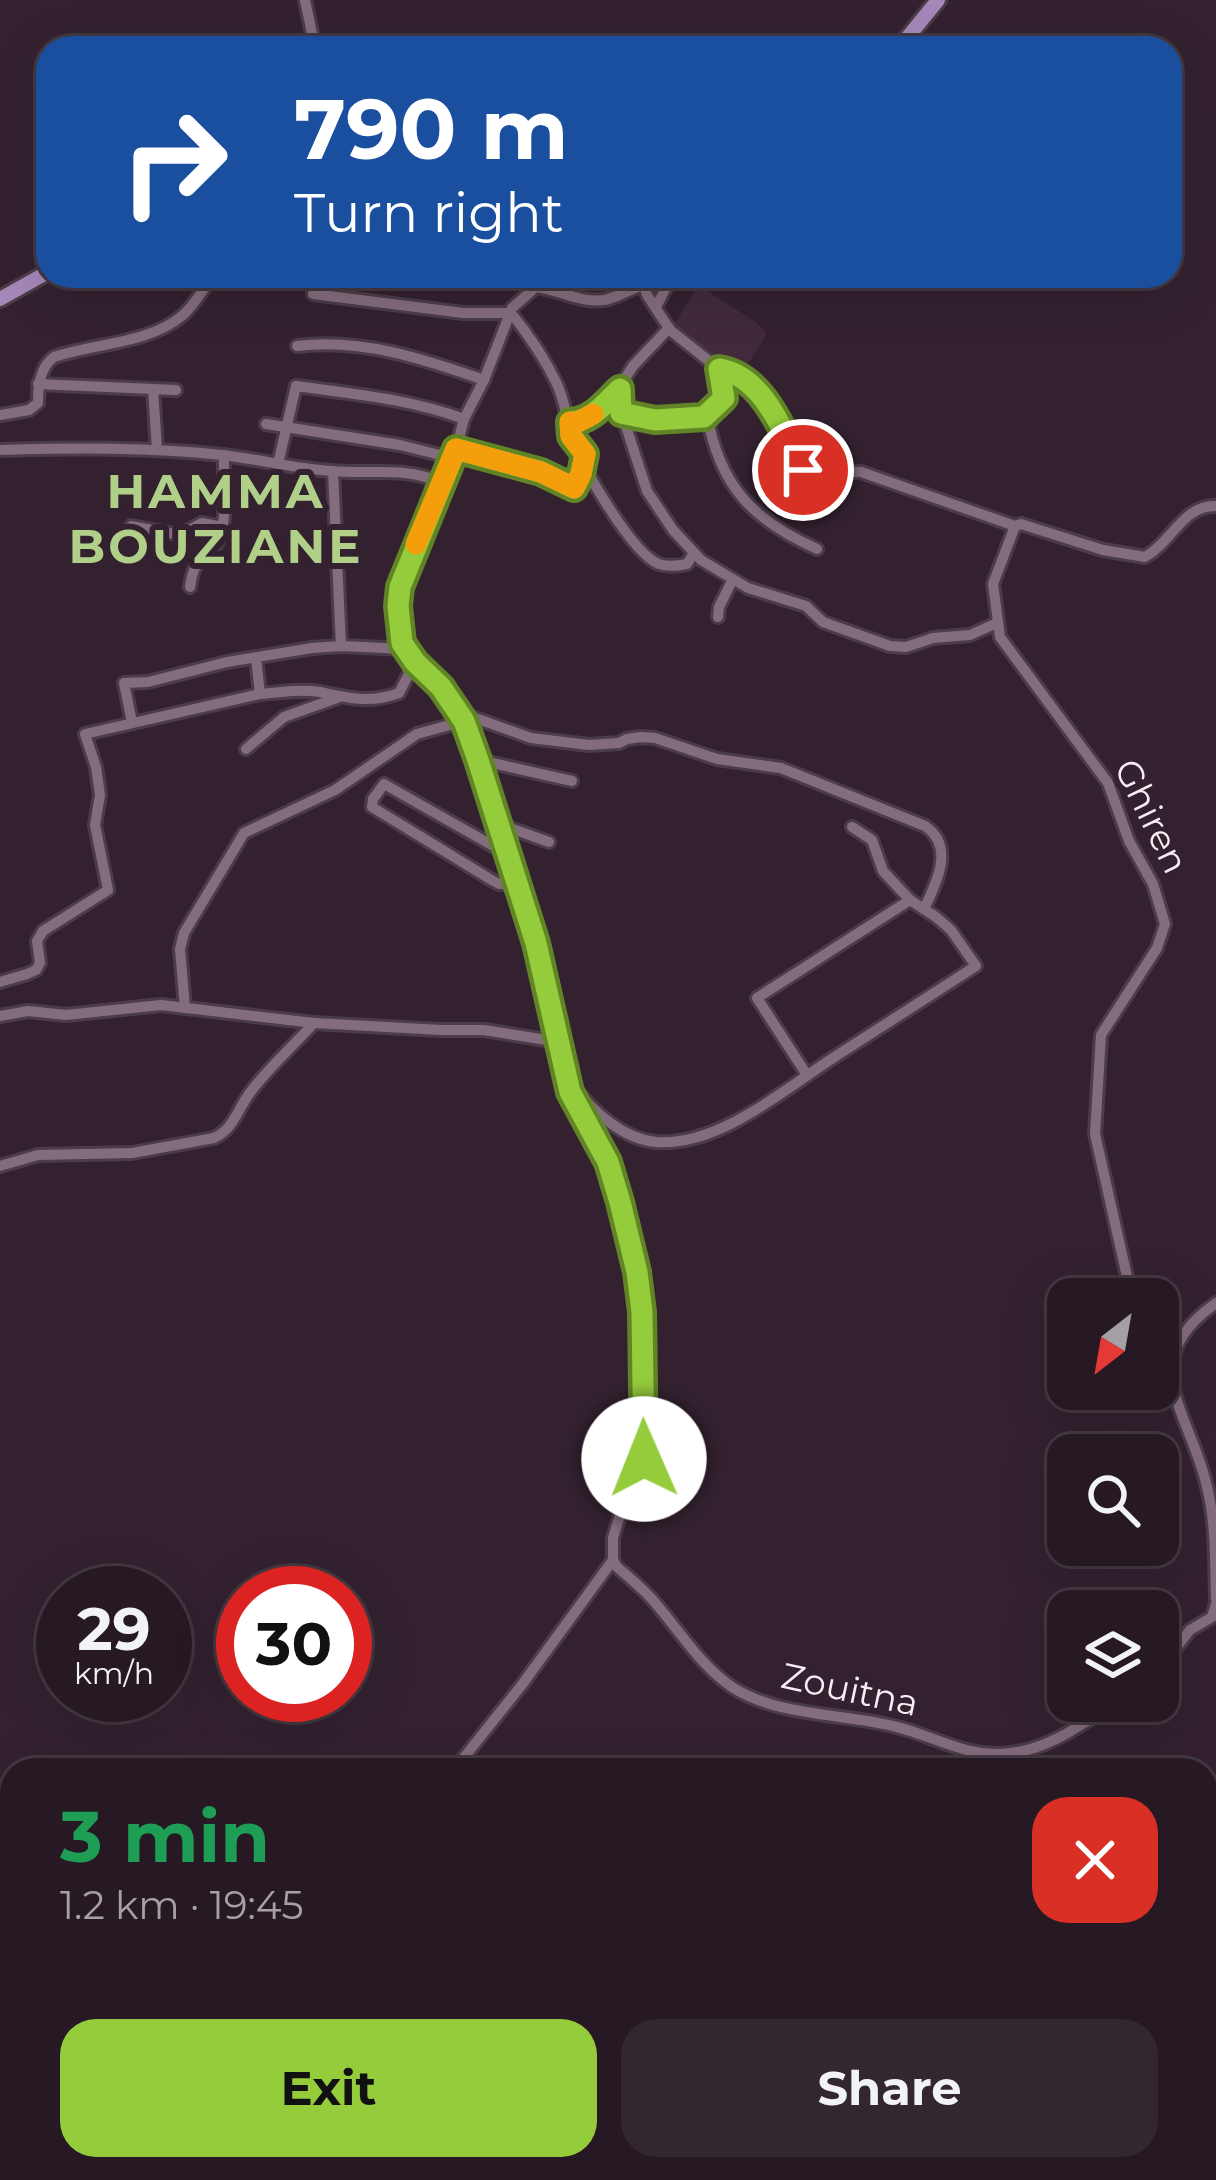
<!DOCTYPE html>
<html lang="en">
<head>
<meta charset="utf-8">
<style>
  :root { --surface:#261923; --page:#322630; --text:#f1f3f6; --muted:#a4a0a6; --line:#423841; --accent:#95cc3b }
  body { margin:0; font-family:Montserrat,sans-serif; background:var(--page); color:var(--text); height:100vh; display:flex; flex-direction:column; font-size:45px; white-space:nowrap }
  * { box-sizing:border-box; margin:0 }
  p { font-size:39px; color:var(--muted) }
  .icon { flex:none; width:66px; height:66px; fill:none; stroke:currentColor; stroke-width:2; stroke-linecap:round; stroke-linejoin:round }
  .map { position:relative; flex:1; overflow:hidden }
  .details { position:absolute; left:0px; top:1758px; width:1218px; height:423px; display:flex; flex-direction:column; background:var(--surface); border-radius:36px 36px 0 0; box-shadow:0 12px 48px #0002,0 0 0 3px var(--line) }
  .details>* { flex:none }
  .guide { position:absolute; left:36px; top:36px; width:1146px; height:252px; border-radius:36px; box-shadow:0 12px 48px #0002,0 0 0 3px var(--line); background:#1a4fa0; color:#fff; overflow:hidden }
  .needle { width:78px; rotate:211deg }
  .fabs { position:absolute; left:1047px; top:1278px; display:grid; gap:24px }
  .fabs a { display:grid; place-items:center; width:132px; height:132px; border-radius:24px; background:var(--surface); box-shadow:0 12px 48px #0002,0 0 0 3px var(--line); font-size:60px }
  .speed { position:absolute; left:36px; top:1566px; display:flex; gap:24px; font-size:60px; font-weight:700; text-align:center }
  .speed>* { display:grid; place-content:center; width:156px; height:156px; border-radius:50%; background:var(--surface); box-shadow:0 12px 48px #0002,0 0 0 3px var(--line); line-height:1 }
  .speed small { font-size:30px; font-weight:400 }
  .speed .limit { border:18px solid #d22; background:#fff; color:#111 }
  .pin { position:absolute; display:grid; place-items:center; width:102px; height:102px; color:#fff; margin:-51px; border:6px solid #fff; border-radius:50%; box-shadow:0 3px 12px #0007 }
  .me { position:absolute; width:132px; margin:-66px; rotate:359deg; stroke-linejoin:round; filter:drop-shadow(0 0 9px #0008) }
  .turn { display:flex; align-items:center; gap:42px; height:252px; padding:0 60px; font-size:54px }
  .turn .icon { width:156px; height:156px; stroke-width:2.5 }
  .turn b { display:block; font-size:84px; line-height:102px }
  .round { display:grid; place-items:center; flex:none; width:126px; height:126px; border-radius:36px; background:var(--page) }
  .overview { display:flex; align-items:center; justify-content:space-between; height:204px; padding:0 60px }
  h1 { font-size:72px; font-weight:700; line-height:90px; color:#1e9e55 }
  .button { display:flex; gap:24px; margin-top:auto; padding:24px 60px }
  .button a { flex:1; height:138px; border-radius:36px; background:var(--accent); color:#111; font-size:48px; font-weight:700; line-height:138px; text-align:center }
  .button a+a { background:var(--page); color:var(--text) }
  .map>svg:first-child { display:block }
  .built { fill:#422a3c }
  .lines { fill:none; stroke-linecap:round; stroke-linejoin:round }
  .minor-casing { stroke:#4b3c48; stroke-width:16 }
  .major-casing { stroke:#4b3c48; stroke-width:20 }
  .minor { stroke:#836c7d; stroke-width:10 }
  .major { stroke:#a588b9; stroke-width:14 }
  .route-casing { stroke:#618526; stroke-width:30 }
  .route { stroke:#95cc3b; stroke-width:21 }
  .slow { stroke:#f59e0b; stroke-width:21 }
  .labels { text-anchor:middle; stroke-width:12; stroke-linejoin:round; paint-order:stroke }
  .street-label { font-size:36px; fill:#f9ecf5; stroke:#33212f }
  .district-label { font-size:48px; font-weight:bold; letter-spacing:3px; fill:#b0d089; stroke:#33212f }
</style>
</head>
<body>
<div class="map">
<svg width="1216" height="2180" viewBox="0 0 1216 2180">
  <rect width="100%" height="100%" fill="#33212f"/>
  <polygon class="built" points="698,285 757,323 767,334 744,370 731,368 673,327"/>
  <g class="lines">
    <g class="minor-casing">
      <g id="minor">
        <polyline points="305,0 315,48"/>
        <path d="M641 276 647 295 670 330 719 369 738 373 752 385 770 408 803 470C822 486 840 470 861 472L1015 526"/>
        <path d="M313 294 463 313H511C528 334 545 359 557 384 569 411 565 431 585 454L581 474 574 488 541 472 456 449"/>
        <polyline points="656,307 672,276"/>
        <polyline points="669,328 633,366 624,380 619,389 619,405 647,491 673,530 701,560 748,588 806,606 823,622 890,646 906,647 933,638 970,635 997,623"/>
        <path d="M297 346C361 338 424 359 484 380"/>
        <path d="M719 369 724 398 707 415C720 487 753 520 817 549"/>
        <polyline points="38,384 176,390"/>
        <polyline points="153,389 157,450"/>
        <polyline points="621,413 655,420 707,415"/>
        <path d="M0 415 29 410 38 403C38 386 40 367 54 357 95 343 149 344 183 315 195 304 203 290 212 276"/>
        <path d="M570 422C590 422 605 403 619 389"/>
        <polyline points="266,424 400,445 452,458"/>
        <path d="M0 450C74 448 148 447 222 455 259 459 295 469 332 471 372 475 401 466 441 482"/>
        <path d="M278 464 296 386C353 394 410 399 464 419"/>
        <path d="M584 466C597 489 635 555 659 564 668 567 677 566 687 564L694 553"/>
        <polyline points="333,472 341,646"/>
        <polyline points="131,526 180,535 202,523 223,527"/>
        <path d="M190 587C195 550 208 565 218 541 229 517 223 481 224 455"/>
        <polyline points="718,617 719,607 732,581"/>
        <path d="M256 658 260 694C280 692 301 689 320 692 349 698 369 704 399 693L415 662"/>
        <path d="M461 713 531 738 589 745 619 743 627 739 641 737 655 738 717 759 781 768 925 826C955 846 937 882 924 909"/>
        <polyline points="132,722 124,683 148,682 227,662 312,648 341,646 405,649"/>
        <polyline points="246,749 284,717 337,698"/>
        <polyline points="479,760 572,781"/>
        <polyline points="499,824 549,842"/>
        <polyline points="506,849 495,847 384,784 373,799 372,807 490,879 499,884 516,884"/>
        <polyline points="0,982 27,974 36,970 40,963 37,941 43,931 108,890 95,825 100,795 96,767 85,734 260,694"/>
        <polyline points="185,1008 180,949 184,933 244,833 335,790 417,734 464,721"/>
        <polyline points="0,1016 28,1011 66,1015 161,1005 314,1023"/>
        <polyline points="807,1075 757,998 910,900"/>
        <path d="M573 1087C594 1111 622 1139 656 1142 719 1147 786 1088 836 1056 883 1026 929 996 976 966L951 930 936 917 910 900 883 871 872 840 852 827"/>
        <path d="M0 1166 38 1155 132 1153 214 1138C234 1128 237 1111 249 1094 268 1068 293 1046 314 1023L441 1030H484L559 1042"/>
        <path d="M1132 1299 1095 1134 1101 1035 1157 948 1165 924 1153 884 1129 841 1108 783 1000 637 993 584 1015 526 1021 524 1103 550 1145 557C1172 542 1183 505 1216 506"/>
        <path d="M1216 1303C1132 1362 1191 1413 1207 1487 1216 1523 1215 1562 1216 1599"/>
        <polyline points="1158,1365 1169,1386"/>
        <path d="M613 1560V1538L619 1518 638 1489 642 1476V1312L630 1241 608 1162 570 1092 565 1075 536 943 479 760 455 705 441 687 407 653 402 643 398 606 400 587 456 449 464 419 484 380 512 308 536 287C560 290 579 303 604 300 621 297 634 285 651 284"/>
        <path d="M613 1560 617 1567C631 1579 646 1591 657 1605 681 1633 701 1666 732 1687 779 1717 841 1713 893 1726 933 1735 967 1759 1010 1753 1050 1749 1084 1723 1117 1701"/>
        <polyline points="1158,1671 1190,1630 1212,1617 1216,1604"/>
        <polyline points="454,1770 521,1686 613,1560"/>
        <polyline points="180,2180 191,2169"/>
      </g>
    </g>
    <g class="major-casing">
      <g id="major">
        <polyline points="899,48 938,0"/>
        <polyline points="0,299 48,272"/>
      </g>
    </g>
    <use href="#minor" class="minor"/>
    <use href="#major" class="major"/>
  </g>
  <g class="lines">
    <g class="route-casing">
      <path id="route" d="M644 1459 642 1312 637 1272 620 1202 608 1162 570 1092 536 943 478 760 464 721 441 687 415 662 402 643 398 606 400 587 456 449 541 472 574 488 581 474 585 454 571 436 570 422C591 422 605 403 620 389L621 413 655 420 704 417 724 398 719 369C764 376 784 434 803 470"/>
    </g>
    <use href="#route" class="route"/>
    <polyline class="slow" points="416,544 456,449 541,472 574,488 581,474 585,454 571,436 570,422 576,423 593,414"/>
  </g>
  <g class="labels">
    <g class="street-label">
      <text transform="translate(1152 816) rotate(64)" y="13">Ghiren</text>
      <text transform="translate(850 1689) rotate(12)" y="13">Zouitna</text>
    </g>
    <g class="district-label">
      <text x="216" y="508">HAMMA<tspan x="216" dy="55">BOUZIANE</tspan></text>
    </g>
  </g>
</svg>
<div class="fabs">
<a><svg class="needle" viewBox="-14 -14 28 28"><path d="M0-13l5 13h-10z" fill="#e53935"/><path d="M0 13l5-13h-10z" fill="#a4a0a6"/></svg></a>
<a><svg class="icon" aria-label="search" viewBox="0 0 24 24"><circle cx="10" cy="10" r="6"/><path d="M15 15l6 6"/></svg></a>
<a><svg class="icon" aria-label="layers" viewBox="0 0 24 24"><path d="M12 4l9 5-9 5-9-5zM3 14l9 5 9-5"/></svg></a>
</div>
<div class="speed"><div>29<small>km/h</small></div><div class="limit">30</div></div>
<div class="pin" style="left:803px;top:470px;background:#d93025"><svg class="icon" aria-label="arrive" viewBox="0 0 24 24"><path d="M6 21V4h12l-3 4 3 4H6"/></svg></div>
<svg class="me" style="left:644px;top:1459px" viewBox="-20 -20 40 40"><circle r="19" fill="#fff"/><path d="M0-13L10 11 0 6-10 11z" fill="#95cc3b"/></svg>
<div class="guide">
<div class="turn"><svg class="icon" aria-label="right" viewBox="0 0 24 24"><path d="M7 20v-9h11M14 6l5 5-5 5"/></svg><div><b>790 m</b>Turn right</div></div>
</div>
<section class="details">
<div class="overview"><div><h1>3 min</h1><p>1.2 km · 19:45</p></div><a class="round" style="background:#d93025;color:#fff"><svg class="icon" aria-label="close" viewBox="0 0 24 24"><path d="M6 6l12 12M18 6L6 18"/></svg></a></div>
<div class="button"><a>Exit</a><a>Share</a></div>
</section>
</div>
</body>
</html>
